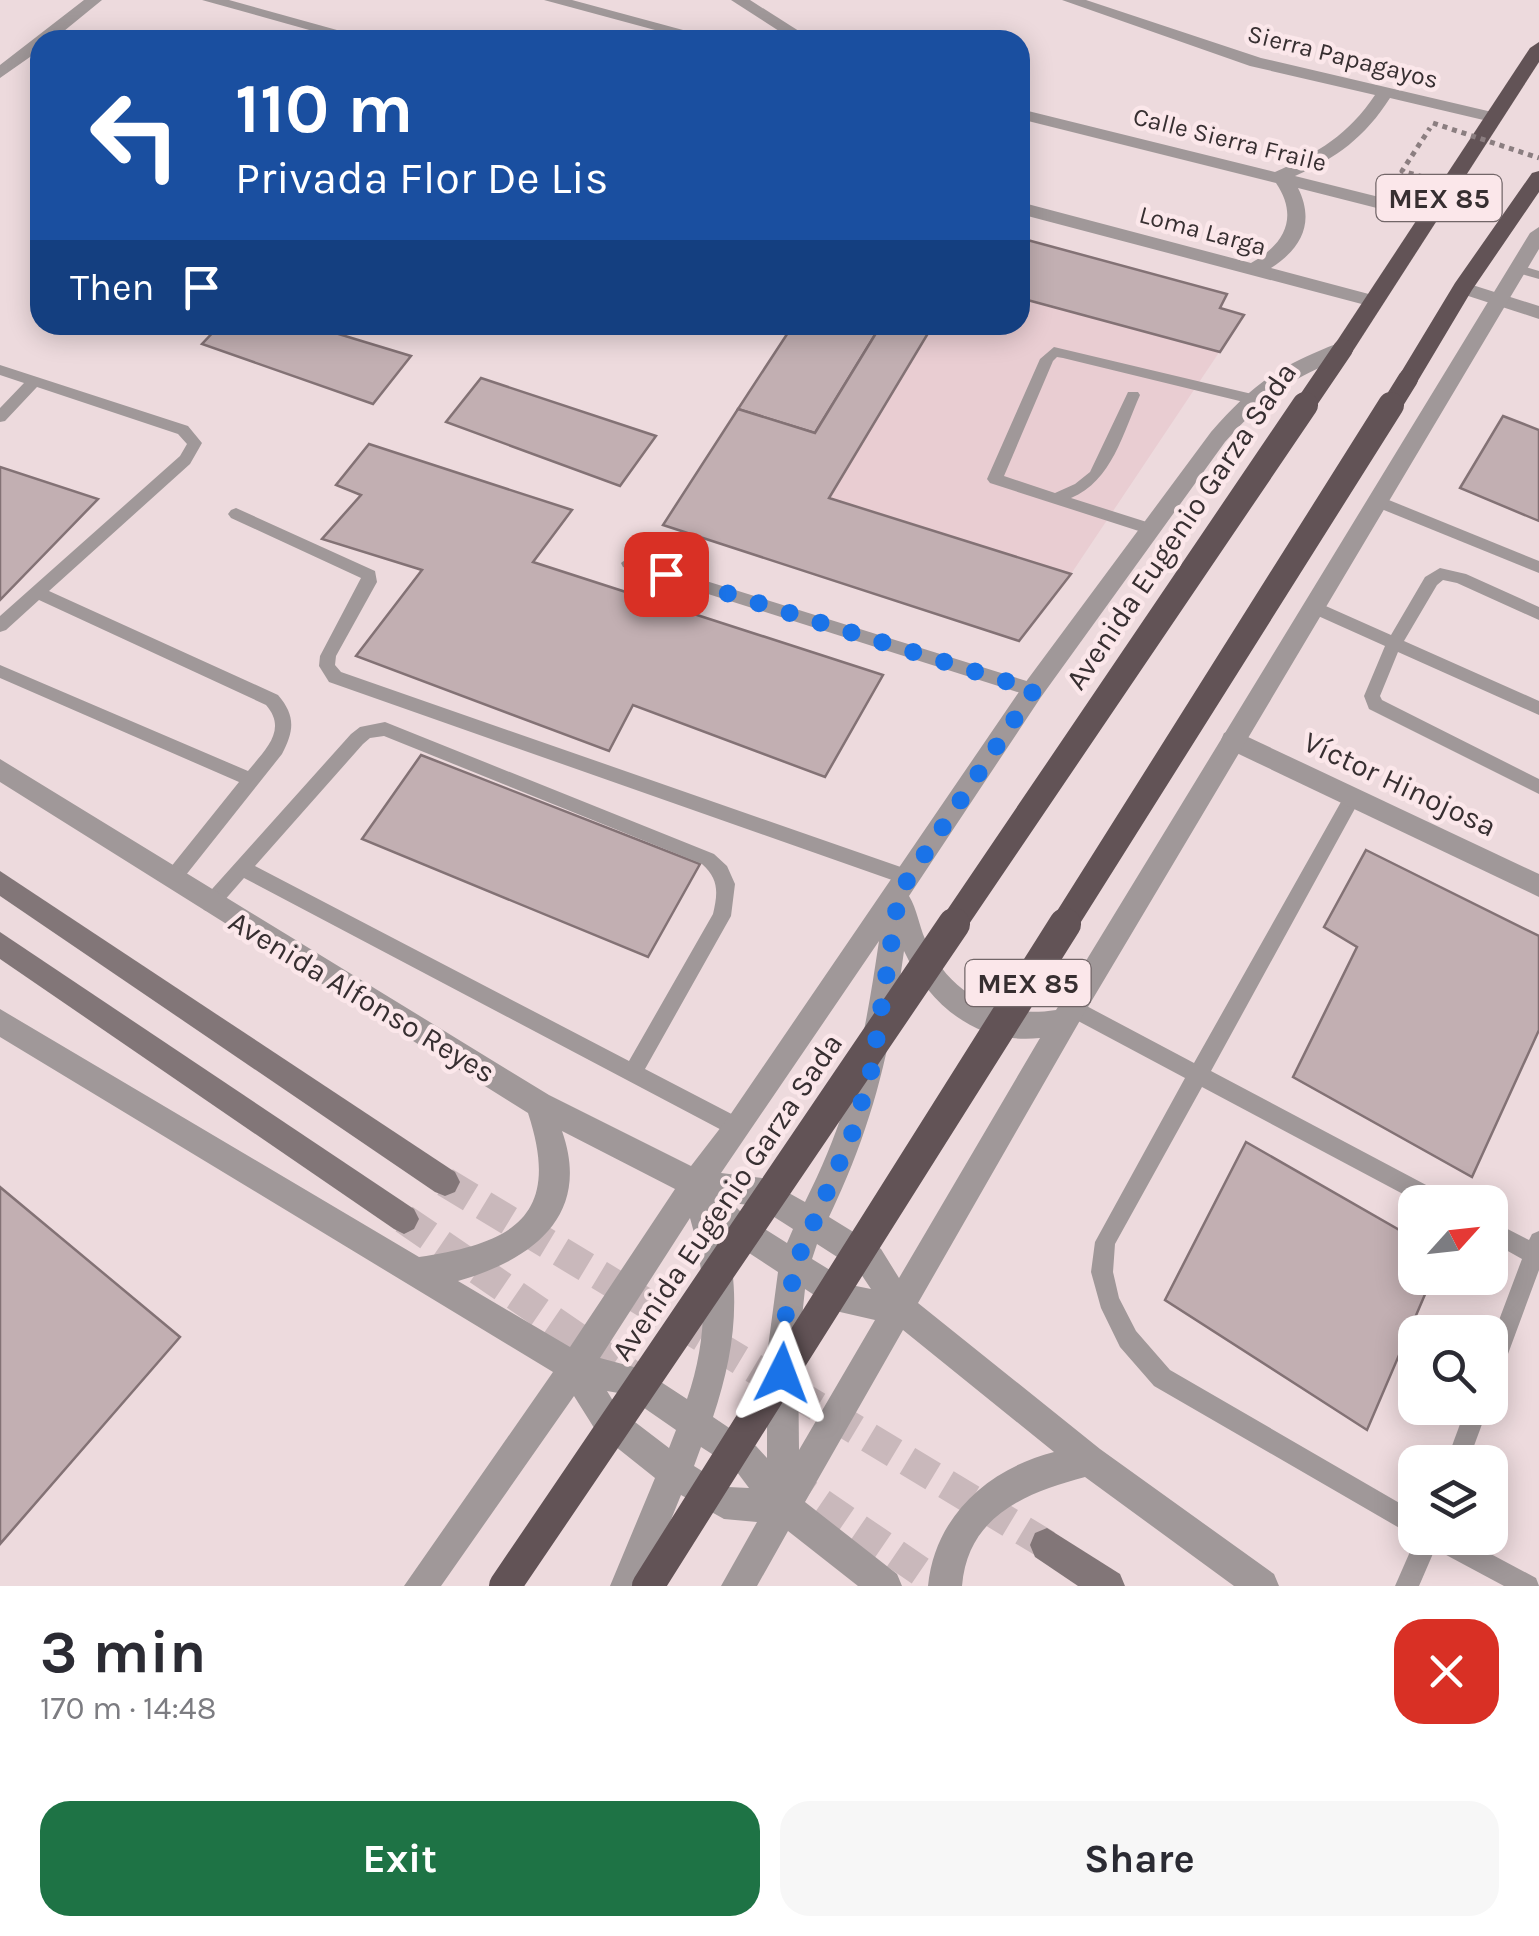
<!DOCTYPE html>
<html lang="en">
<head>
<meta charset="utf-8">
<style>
  :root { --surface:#fff; --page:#f7f7f7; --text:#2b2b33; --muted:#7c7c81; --accent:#1e7345 }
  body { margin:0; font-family:Karla,sans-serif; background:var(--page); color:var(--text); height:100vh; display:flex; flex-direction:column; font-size:38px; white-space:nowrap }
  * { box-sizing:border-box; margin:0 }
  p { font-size:32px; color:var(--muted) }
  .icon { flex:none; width:55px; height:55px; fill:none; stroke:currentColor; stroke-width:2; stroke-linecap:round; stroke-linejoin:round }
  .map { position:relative; height:1586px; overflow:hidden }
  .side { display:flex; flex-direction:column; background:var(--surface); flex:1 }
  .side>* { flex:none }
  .top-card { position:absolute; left:30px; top:30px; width:1000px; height:305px; border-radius:30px; box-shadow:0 5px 25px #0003; background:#1a4fa0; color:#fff; overflow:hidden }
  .needle { width:65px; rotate:63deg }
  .fabs { position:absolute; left:1398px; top:1185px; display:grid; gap:20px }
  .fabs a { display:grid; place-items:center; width:110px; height:110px; border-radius:20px; background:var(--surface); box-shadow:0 5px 25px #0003; font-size:50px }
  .pin { position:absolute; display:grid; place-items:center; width:85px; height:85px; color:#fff; margin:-42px; border-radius:20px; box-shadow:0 5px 15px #0006 }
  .me { position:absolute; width:110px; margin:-55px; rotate:3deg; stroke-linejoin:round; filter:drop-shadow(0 0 8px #0008) }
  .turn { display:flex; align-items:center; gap:35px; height:210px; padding:0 40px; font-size:45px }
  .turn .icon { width:130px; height:130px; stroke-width:2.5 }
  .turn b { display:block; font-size:70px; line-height:85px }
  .then { display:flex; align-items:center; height:95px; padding:0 40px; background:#0003; gap:20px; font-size:38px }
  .round { display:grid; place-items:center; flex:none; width:105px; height:105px; border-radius:30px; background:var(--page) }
  .head { display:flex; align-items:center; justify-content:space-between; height:170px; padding:0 40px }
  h1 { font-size:60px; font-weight:700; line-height:75px }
  .action { display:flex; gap:20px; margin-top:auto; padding:20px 40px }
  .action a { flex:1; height:115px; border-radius:30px; background:var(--accent); color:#fff; font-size:40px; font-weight:700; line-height:115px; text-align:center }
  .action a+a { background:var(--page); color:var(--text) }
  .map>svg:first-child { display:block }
  .built { fill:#e9cdd2 }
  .building { fill:#c2afb2; stroke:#837275; stroke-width:2.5 }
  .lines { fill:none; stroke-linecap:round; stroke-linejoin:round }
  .secondary-tunnel { stroke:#c9b8bb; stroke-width:30; stroke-dasharray:30 15; stroke-linecap:butt }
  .path { stroke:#8b7e80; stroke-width:5; stroke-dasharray:5 5; stroke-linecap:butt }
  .service { fill:#a09899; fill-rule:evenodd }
  .minor { fill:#a09899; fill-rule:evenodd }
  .tertiary { fill:#a09899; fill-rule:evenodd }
  .secondary { fill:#827678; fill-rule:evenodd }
  .trunk { fill:#625356; fill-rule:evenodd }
  .path-bridge { stroke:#8b7e80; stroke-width:5; stroke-dasharray:5 5; stroke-linecap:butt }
  .trunk-bridge-far2 { stroke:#625356; stroke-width:20 }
  .trunk-bridge-far1 { stroke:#625356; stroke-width:26 }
  .trunk-bridge { stroke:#625356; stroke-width:32 }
  .route { stroke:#1a73e8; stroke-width:18; stroke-dasharray:0 32.4 }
  .labels { text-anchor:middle; stroke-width:9; stroke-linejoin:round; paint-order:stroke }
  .far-street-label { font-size:25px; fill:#372f31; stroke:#fbe7ea }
  .shield { fill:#fbe7ea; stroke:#726668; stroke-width:2.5 }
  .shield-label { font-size:28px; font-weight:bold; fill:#372f31 }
  .street-label { font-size:30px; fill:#372f31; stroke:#fbe7ea }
</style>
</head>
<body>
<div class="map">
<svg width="1539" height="1586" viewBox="0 0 1539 1586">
  <rect width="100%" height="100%" fill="#eddadd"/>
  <polygon class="built" points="1020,238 1227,294 1220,308 1244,315 1071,574 1019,641 663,525 793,325 1020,325"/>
  <g class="building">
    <polygon points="1020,238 1227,294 1220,308 1244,315 1220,352 1020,298"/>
    <polygon points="220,325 309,325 411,356 373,404 202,344"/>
    <polygon points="793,325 881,325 815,433 738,409"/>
    <polygon points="881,325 933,325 829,498 1071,574 1019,641 663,525 738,409 815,433"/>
    <polygon points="481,378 656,436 620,486 446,422"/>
    <polygon points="1503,416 1539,430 1539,521 1460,488"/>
    <polygon points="369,444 572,510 533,562 883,675 825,777 633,705 609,751 356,656 422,570 322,539 361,495 336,485"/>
    <polygon points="0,467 98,499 0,600"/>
    <polygon points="421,755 700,864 648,957 362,839"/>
    <polygon points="1366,850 1539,936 1539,1030 1472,1177 1293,1077 1357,947 1324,927"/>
    <polygon points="1246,1142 1415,1239 1415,1278 1432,1278 1367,1430 1165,1300"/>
    <polygon points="0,1187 180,1337 0,1544"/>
  </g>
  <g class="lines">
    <g class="secondary-tunnel">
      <polyline points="445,1182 1047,1545"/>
      <polyline points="404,1219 639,1380"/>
      <polyline points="784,1478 942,1586"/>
    </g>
    <polyline class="path" points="1423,177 1402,171 1430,128"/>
    <g class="service">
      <polygon points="1519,265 1539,271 1539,279 1514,272 1514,266"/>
      <path d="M1054 347 1252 394 1259 399 1252 404 1063 358 1057 357 1053 361 1004 476 1055 493 1075 484 1090 472 1128 392H1138L1140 395C1123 433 1112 481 1071 498L1153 524 1156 528 1148 534 990 483 987 479 1040 359Z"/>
      <path d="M0 365 188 426 202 443 190 464 49 591 278 695C296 716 294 731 282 754L178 885 172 887 166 885 163 879 166 873 239 782 0 678V665L248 771C265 750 288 730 266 705L39 600 6 630 0 632V616L180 456 187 444 178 434 37 387 5 421 0 422V408L24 383 0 375Z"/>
      <polygon points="1379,496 1539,561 1539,573 1374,506 1371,502 1374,498"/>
      <polygon points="236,508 375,571 377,582 336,656 335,665 341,672 915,872 918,878 915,884 909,886 329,682 319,666 320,656 361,578 231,518 228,514 231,510"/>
      <polygon points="629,557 1033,683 1041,690 1033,697 623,567 621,563"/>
      <polygon points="1440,568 1466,574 1539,607 1539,620 1457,583 1443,580 1437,585 1404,641 1539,701 1539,715 1398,652 1380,696 1382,700 1539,779 1539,794 1369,709 1364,696 1385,646 1307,611 1305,607 1313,601 1319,603 1391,635 1425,577"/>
      <path d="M385 722 714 854 727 866 735 884 731 916 645 1069 745 1121 748 1128 745 1135 738 1138 731 1135 244 878 216 910 210 912 204 910 201 904 204 898 351 734 360 727ZM384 736 702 864C719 879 718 893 713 914L629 1061 255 866 363 744 370 738Z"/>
      <polygon points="1352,791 1358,793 1361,798 1358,803 1211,1071 1445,1195 1448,1202 1418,1202 1202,1087 1115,1244 1113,1272 1119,1298 1136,1331 1170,1370 1415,1512 1415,1537 1154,1386 1120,1347 1101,1308 1091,1272 1095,1242 1185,1078 1065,1014 1062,1008 1065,1002 1072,999 1079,1002 1194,1063 1346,793"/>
      <polygon points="1490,1220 1529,1240 1532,1234 1539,1231 1539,1270 1498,1381 1490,1384 1490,1344 1522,1259 1490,1241"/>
      <polygon points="1466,1408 1488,1408 1468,1462 1446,1462"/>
      <polygon points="1416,1538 1461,1538 1536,1578 1539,1586 1504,1586 1435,1549 1419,1586 1395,1586"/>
    </g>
    <g class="minor">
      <polygon points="202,0 229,0 373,40 345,40"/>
      <polygon points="544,0 572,0 720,40 692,40"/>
      <polygon points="731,0 750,0 813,40 793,40"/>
      <path d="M1062 0H1086L1261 58 1492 112 1501 117 1492 122 1390 98C1365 137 1337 158 1295 176L1435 211 1437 215 1428 221 1298 188C1315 222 1302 248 1271 268L1380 297 1383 301 1373 307 1020 214V202L1251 263C1285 244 1299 217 1276 183L1020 119V109L1275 172C1318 153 1349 134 1375 95L1250 66Z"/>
      <polygon points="1463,282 1539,306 1539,319 1456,292 1453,288"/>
      <polygon points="1233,730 1539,874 1539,897 1224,747 1221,740 1224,733"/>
    </g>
    <g class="tertiary">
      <polygon points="84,0 102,0 53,40 40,40 40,50 0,78 0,65"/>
      <path d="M1539 227V249L1082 1017 918 1303 1100 1449 1274 1574 1279 1586H1234L1085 1477C1026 1493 968 1515 962 1586H928C935 1516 988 1469 1054 1452L903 1330 805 1502 897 1574 902 1586H858L788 1531 757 1586H721L757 1522 724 1519 681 1495 644 1586H610L655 1478 596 1431 574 1396 441 1586H404L553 1372 0 1037V1009L419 1257C514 1243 562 1216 528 1113L0 782V759L549 1095 691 1166 728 1118 1025 683 1211 432C1244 395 1266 374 1312 354 1325 349 1337 341 1350 344V354C1288 381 1271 391 1225 442L1041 697 909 896C917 909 919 925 925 939 949 995 998 1019 1056 1010L1530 233ZM879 941C864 1042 851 1111 805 1202L762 1178 721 1173ZM904 951C929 1005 977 1045 1040 1038L899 1278 881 1249 829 1217C873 1125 890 1052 904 951ZM562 1131 675 1189 570 1347 458 1281C532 1260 592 1216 562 1131ZM732 1203 757 1206 793 1229 787 1243 746 1217ZM690 1218C708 1279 708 1339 687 1399L641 1369 600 1358ZM726 1238 778 1272 767 1355V1458L756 1446 713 1417C733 1358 742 1299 726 1238ZM817 1244 859 1271 871 1289 856 1286 812 1259ZM805 1289 840 1312 875 1320 799 1450 798 1355ZM607 1391 624 1394 676 1430 669 1448 618 1409ZM701 1447 734 1468 749 1488 728 1487 694 1466Z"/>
    </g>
    <g class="secondary">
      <polygon points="0,871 455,1172 460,1182 455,1192 445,1196 435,1192 0,896"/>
      <polygon points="0,932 414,1209 419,1219 414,1229 404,1234 394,1229 0,959"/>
      <polygon points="1047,1528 1120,1574 1125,1586 1078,1586 1035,1557 1030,1545 1035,1533"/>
    </g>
    <g class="trunk">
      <polygon points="1539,42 1539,62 1351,354 1335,354 1332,349 1335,344 1530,48"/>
      <polygon points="1539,171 1539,192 1472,290 1416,384 1400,384 1397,379 1455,283 1532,173"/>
    </g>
    <polyline class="path-bridge" points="1433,123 1539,158"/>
    <g class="trunk-bridge-far2">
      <polyline points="1303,408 1343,349"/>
      <polyline points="1390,408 1408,379"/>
    </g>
    <g class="trunk-bridge-far1">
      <polyline points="952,926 1305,405"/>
      <polyline points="1063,926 1391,405"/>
    </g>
    <g class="trunk-bridge">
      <polyline points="505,1586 954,924"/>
      <polyline points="648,1586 1065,924"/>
    </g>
  </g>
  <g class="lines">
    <polyline class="route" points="666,574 1034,690 899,893 872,1068 852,1134 796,1263 785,1319 782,1373"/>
  </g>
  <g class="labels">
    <g class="far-street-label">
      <text transform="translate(1343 56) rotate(14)" y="9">Sierra Papagayos</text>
      <text transform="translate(1230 139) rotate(14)" y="9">Calle Sierra Fraile</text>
      <text transform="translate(1203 230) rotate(15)" y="9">Loma Larga</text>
    </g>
    <g class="shield">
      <rect x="1376.5" y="175" width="125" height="46" rx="8"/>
      <rect x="965.5" y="960" width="125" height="46" rx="8"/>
    </g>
    <g class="shield-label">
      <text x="1439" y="208">MEX 85</text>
      <text x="1028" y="993">MEX 85</text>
    </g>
    <g class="street-label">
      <text transform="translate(1181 526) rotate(-56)" y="10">Avenida Eugenio Garza Sada</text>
      <text transform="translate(1400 784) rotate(25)" y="10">Víctor Hinojosa</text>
      <text transform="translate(362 997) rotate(31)" y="10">Avenida Alfonso Reyes</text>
      <text transform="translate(727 1197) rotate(-56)" y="10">Avenida Eugenio Garza Sada</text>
    </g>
  </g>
</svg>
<div class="fabs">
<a><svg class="needle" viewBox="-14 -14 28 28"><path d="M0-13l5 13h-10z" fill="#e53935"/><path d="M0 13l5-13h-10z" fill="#7c7c81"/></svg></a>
<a><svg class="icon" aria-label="search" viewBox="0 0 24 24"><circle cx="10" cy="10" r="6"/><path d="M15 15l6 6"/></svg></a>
<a><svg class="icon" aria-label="layers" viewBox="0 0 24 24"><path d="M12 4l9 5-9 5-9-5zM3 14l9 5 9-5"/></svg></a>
</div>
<div class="pin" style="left:666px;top:574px;background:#d93025"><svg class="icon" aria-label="arrive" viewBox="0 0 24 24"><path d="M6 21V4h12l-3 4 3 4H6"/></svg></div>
<svg class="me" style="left:782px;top:1373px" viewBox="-20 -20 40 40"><path d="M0-17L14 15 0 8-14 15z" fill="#1a73e8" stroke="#fff" stroke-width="4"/></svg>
<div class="top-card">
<div class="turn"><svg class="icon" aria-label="left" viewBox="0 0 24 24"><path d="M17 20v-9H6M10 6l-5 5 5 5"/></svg><div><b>110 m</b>Privada Flor De Lis</div></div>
<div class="then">Then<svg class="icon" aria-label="arrive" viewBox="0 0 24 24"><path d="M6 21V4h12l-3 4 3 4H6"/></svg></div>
</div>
</div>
<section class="side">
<div class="head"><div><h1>3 min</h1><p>170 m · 14:48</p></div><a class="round" style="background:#d93025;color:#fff"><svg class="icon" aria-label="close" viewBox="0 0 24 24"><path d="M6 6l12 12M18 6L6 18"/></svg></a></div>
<div class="action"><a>Exit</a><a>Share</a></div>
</section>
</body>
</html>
